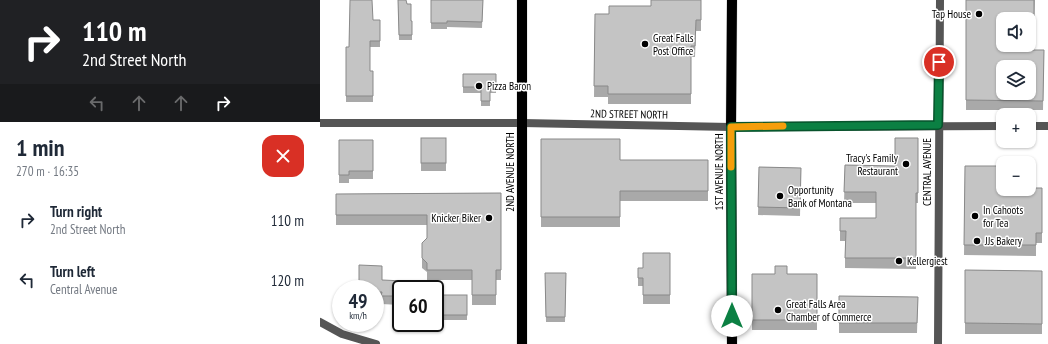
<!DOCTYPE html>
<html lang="en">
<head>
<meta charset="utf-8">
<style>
  :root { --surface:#fff; --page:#f6f6f7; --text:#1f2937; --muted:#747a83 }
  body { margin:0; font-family:"PT Sans Narrow",sans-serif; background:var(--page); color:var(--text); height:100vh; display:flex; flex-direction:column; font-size:15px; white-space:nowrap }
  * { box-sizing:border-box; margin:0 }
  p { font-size:13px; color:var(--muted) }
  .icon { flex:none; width:22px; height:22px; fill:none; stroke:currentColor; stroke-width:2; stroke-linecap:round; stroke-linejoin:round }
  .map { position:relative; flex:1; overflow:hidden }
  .drawer { display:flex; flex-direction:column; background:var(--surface); width:320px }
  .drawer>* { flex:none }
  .hud { background:#202124; color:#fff; overflow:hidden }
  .fabs { position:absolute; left:676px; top:12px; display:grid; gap:8px }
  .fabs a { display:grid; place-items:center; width:40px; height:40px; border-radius:8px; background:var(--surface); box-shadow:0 1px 3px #0004; font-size:20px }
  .speed { position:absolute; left:12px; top:280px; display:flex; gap:8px; font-size:20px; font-weight:700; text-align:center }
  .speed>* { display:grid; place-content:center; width:52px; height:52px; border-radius:50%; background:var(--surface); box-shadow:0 1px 3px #0004; line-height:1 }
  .speed small { font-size:10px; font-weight:400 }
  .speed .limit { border:2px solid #111; border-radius:6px; background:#fff; color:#111 }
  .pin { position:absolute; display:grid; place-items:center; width:34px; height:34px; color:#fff; margin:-17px; border:2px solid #fff; border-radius:50%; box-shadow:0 1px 4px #0007 }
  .me { position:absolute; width:44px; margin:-22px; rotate:0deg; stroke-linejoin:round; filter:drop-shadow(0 0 3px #0008) }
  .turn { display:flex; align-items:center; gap:14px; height:84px; padding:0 16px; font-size:18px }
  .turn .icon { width:52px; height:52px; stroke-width:2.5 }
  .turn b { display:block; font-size:28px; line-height:34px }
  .lanes { display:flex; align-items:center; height:38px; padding:0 16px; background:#0003; justify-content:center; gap:20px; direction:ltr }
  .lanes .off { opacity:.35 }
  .round { display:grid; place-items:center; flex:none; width:42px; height:42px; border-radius:12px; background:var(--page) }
  .head { display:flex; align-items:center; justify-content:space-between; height:68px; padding:0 16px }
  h1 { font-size:24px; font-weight:700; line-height:30px }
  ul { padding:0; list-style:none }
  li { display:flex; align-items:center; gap:12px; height:60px; padding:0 16px }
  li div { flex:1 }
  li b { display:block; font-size:15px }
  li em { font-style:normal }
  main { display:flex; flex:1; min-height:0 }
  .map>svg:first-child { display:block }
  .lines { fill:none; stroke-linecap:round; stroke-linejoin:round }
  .primary-casing { stroke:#dbdbdb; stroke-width:11 }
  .minor { stroke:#555; stroke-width:8 }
  .tertiary { stroke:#555; stroke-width:8 }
  .primary { stroke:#000; stroke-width:10 }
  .wall { fill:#a9a9a9 }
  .building { fill:#c4c4c4; stroke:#898989; fill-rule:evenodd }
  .route-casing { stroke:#07532c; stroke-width:10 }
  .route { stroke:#0b8043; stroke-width:7 }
  .slow { stroke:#f59e0b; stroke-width:7 }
  .poi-dot { fill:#000; stroke:#fff; stroke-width:1.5 }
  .labels { text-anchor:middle; stroke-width:3; stroke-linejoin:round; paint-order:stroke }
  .poi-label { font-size:11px; fill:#000; stroke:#fff; text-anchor:start }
  .street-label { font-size:11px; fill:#000; stroke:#fff }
</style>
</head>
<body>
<main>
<section class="drawer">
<div class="hud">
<div class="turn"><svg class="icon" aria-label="right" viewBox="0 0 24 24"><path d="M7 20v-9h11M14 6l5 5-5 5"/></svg><div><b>110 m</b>2nd Street North</div></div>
<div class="lanes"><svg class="icon off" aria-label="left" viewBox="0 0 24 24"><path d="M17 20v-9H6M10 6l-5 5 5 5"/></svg><svg class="icon off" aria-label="ahead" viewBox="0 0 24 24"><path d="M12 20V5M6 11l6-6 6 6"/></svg><svg class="icon off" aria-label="ahead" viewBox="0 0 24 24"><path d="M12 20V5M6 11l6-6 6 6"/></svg><svg class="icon" aria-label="right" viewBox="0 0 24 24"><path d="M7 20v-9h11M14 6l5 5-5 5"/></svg></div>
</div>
<div class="head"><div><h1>1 min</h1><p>270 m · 16:35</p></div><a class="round" style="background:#d93025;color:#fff"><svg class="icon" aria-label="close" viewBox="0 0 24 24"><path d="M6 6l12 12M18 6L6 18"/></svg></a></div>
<ul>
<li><svg class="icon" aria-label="right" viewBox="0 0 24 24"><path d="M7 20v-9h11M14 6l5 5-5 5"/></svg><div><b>Turn right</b><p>2nd Street North</p></div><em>110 m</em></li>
<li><svg class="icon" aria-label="left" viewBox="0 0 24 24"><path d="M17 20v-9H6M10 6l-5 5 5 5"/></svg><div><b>Turn left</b><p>Central Avenue</p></div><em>120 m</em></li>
</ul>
</section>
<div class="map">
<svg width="728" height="344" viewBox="0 0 728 344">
  <rect width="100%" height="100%" fill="#fff"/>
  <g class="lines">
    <g class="primary-casing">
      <g id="primary">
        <polyline points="412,0 411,127 412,344"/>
        <polyline points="202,344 202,0"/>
      </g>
    </g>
    <polyline class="minor" points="0,123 202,123"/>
    <g class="tertiary">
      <polyline points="202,123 411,127 683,126"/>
      <polyline points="709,126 728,126"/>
      <polyline points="0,322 22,334 56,344"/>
      <polyline points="618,344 620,0"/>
    </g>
    <use href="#primary" class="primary"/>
  </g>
  <g class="wall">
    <polygon points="78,0 87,4 91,21 92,21 92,40 79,40"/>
    <polygon points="111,0 163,0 162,28 127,27 127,29 111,29"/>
    <polygon points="381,0 381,31 376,31 375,57 371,57 371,104 288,104 288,97 274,97 275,14 289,14 331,6"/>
    <polygon points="646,0 715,0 714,30 709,30 709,19 683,19 701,50 724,50 723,110 646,110"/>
    <polygon points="30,20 60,20 60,47 50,47 50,71 53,71 53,102 26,102 26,47 29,47"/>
    <polygon points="143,74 176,74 176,93 170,93 170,106 161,106 161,93 143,93"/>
    <rect x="101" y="138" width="25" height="33"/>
    <polygon points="598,138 598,203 596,203 596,269 525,268 525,241 520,241 520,218 556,218 556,203 524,203 525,165 575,166"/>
    <polygon points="221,139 300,160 388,160 388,201 300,201 300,227 221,227"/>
    <polygon points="19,140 53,140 53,179 29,179 29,183 19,183"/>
    <polygon points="645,166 683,189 722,188 722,243 716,243 716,256 644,255"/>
    <polygon points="439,167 481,168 480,216 438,215"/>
    <polygon points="181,193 181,280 176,280 176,305 152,305 152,280 107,280 107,272 102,268 102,243 107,238 107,225 16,225 16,194"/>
    <polygon points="350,253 350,304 323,304 323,286 318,286 318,268 323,268"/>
    <polygon points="39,265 62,280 81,289 81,305 61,304 61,300 55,300 55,289 39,289"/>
    <polygon points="645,270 722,271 722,334 645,334"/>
    <polygon points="225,273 246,273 245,322 226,322"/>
    <rect x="432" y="274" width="65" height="56"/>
    <rect x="123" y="295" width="24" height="25"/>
    <polygon points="519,296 598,297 597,333 519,333"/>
  </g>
  <g class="building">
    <polygon points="30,0 52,0 53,20 60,20 60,41 50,41 50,71 53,71 53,96 26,96 26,47 29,47"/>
    <polygon points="78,0 86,0 87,4 91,4 91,21 92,21 92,35 79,35"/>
    <polygon points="111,0 163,0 162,22 127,21 127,23 111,23"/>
    <polygon points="331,0 381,0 381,20 376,20 375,46 371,46 371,94 288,94 288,86 274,86 275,14 289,14 289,6 331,6"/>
    <path d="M646 0H714V21H709V19H683V45H701V50H724L723 101 646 100ZM683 67H709V93H683Z"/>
    <polygon points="143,74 176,74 176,88 170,88 170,101 161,101 161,87 143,87"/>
    <rect x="101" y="138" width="25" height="25"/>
    <polygon points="575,138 598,138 598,193 596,193 596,258 525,258 526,231 520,231 520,218 556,218 556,192 524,192 525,165 575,166"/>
    <polygon points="221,139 300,139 300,160 388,160 388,191 300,191 300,217 221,217"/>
    <polygon points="19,140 53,140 53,171 29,171 29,175 19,175"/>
    <polygon points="645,166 683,166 683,189 709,189 709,188 722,188 722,233 716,233 716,245 644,245"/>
    <polygon points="439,167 481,168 480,208 438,207"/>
    <polygon points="181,193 181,270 176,270 176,295 152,295 152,270 107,270 107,263 102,258 102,243 107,238 107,215 16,215 16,194"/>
    <polygon points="323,253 350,253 350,295 323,295 323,278 318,278 318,268 323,268"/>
    <polygon points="39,265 62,266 62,280 84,281 84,289 81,289 81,296 61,296 62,292 55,292 55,289 47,289 47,288 39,288"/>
    <polygon points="455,266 467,266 467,274 497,274 497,320 432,320 432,274 455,274"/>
    <polygon points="645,270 722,271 722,324 645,323"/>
    <polygon points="225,273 246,273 245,317 226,317"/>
    <rect x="123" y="295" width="24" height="20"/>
    <polygon points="519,296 598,297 597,323 519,323"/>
  </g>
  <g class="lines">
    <g class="route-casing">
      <polyline id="route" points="412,316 411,127 618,125 619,62"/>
    </g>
    <use href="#route" class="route"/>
    <polyline class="slow" points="411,167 411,127 463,126"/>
  </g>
  <g class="poi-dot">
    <circle cx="659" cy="14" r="4"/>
    <circle cx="325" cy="44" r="4"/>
    <circle cx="159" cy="86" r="4"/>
    <circle cx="586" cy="164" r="4"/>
    <circle cx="460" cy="196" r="4"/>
    <circle cx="655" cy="216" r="4"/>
    <circle cx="169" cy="218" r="4"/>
    <circle cx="657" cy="241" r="4"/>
    <circle cx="579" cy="261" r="4"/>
    <circle cx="458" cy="310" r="4"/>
  </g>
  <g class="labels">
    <g class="poi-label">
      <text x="651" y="18" text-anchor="end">Tap House</text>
      <text x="333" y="42">Great Falls<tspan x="333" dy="13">Post Office</tspan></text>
      <text x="167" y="90">Pizza Baron</text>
      <text x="578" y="162" text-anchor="end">Tracy's Family<tspan x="578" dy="13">Restaurant</tspan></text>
      <text x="468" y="194">Opportunity<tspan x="468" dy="13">Bank of Montana</tspan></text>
      <text x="663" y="214">In Cahoots<tspan x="663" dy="13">for Tea</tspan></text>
      <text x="161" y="222" text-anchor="end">Knicker Biker</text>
      <text x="665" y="245">JJs Bakery</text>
      <text x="587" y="265">Kellergiest</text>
      <text x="466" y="308">Great Falls Area<tspan x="466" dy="13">Chamber of Commerce</tspan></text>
    </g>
    <g class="street-label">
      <text transform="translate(309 114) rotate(1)" y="4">2ND STREET NORTH</text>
      <text transform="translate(190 172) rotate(-90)" y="4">2ND AVENUE NORTH</text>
      <text transform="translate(399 172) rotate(-90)" y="4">1ST AVENUE NORTH</text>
      <text transform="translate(607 172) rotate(-90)" y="4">CENTRAL AVENUE</text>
    </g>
  </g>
</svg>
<div class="fabs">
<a><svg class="icon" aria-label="sound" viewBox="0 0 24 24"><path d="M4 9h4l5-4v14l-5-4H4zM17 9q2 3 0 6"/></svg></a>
<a><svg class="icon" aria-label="layers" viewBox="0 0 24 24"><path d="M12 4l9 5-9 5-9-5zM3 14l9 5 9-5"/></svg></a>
<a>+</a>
<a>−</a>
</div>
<div class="speed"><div>49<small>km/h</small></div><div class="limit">60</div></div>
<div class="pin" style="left:619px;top:62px;background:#d93025"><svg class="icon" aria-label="arrive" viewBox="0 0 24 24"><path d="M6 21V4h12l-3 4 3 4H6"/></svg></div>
<svg class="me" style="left:412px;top:316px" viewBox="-20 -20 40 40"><circle r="19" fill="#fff"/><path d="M0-13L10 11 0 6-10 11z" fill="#0b8043"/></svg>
</div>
</main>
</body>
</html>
